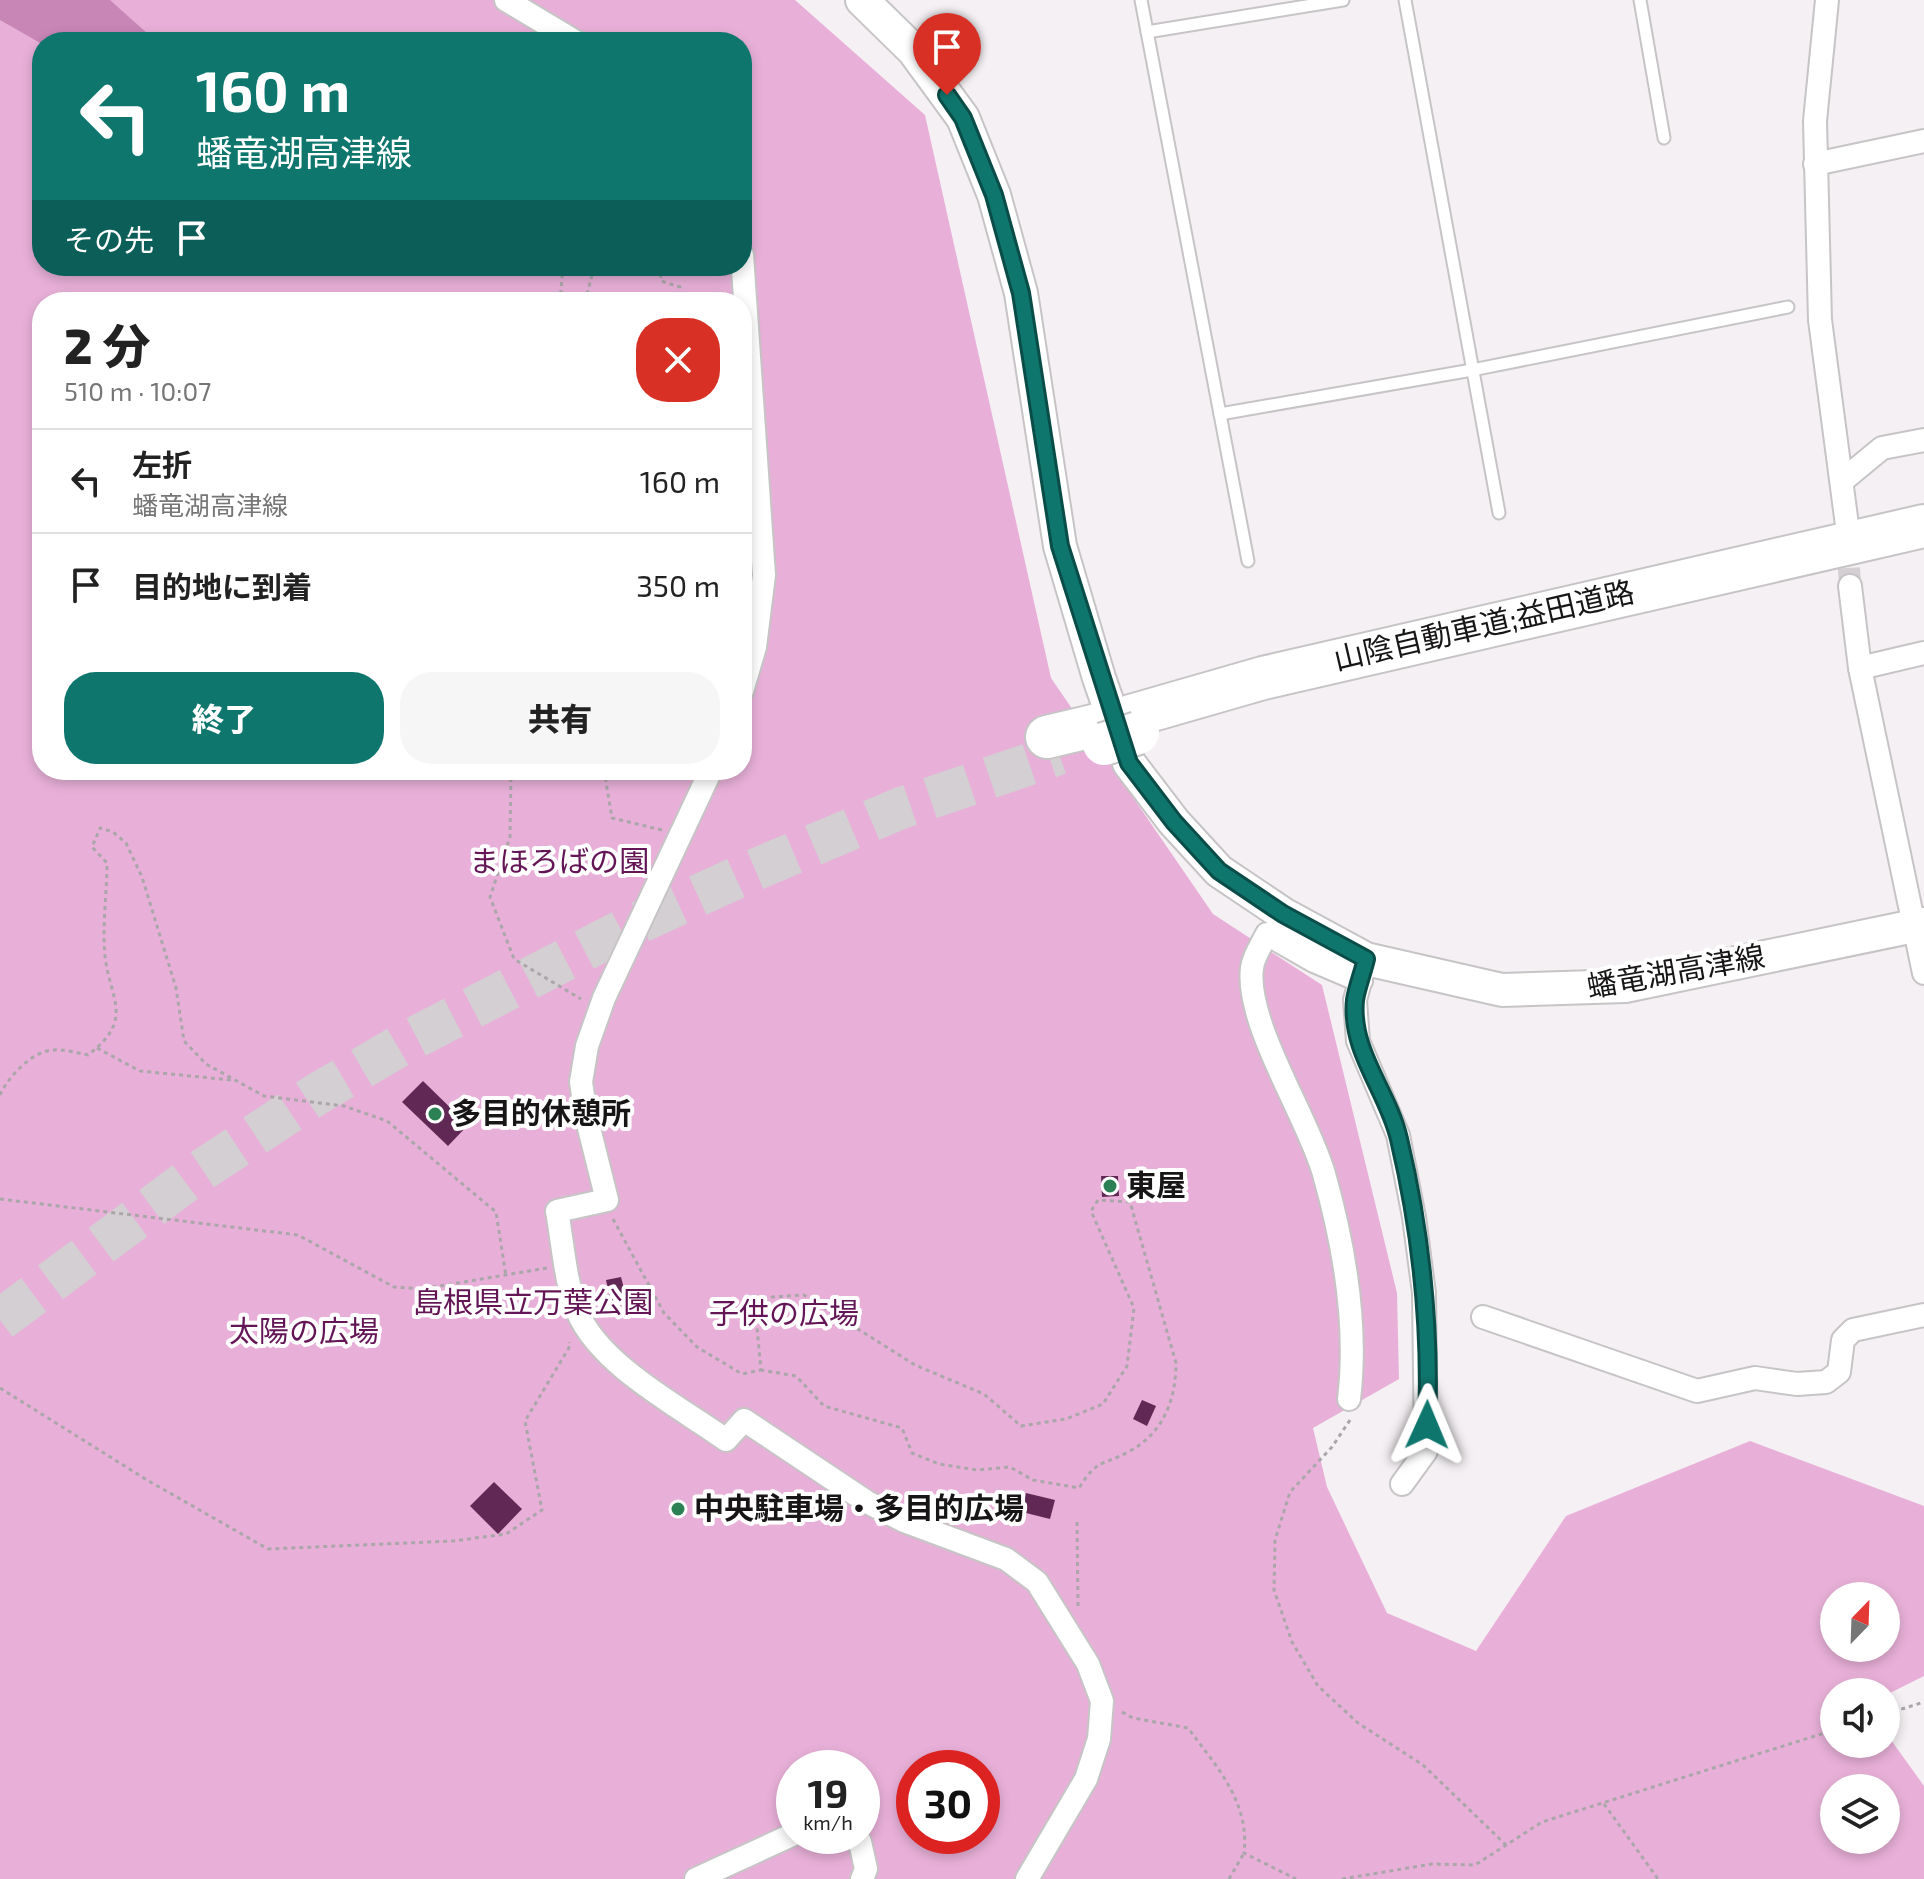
<!DOCTYPE html>
<html lang="ja">
<head>
<meta charset="utf-8">
<style>
  :root { --surface:#fff; --page:#f6f6f6; --text:#222; --muted:#767676; --line:#e0e0e0; --accent:#0f766e }
  body { margin:0; font-family:"Exo 2","Noto Sans JP",sans-serif; background:var(--page); color:var(--text); height:100vh; display:flex; flex-direction:column; font-size:30px; white-space:nowrap }
  * { box-sizing:border-box; margin:0 }
  p { font-size:26px; color:var(--muted) }
  .icon { flex:none; width:44px; height:44px; fill:none; stroke:currentColor; stroke-width:2; stroke-linecap:round; stroke-linejoin:round }
  .map { position:relative; flex:1; overflow:hidden }
  .side { position:absolute; left:32px; top:292px; width:720px; height:488px; display:flex; flex-direction:column; background:var(--surface); border-radius:32px; box-shadow:0 4px 12px #0003 }
  .side>* { flex:none }
  .top-card { position:absolute; left:32px; top:32px; width:720px; height:244px; border-radius:32px; box-shadow:0 4px 12px #0003; background:#0f766e; color:#fff; overflow:hidden }
  .needle { width:52px; rotate:23deg }
  .fabs { position:absolute; left:1820px; top:1582px; display:grid; gap:16px }
  .fabs a { display:grid; place-items:center; width:80px; height:80px; border-radius:50%; background:var(--surface); box-shadow:0 4px 12px #0003; font-size:40px }
  .speed { position:absolute; left:776px; top:1750px; display:flex; gap:16px; font-size:40px; font-weight:700; text-align:center }
  .speed>* { display:grid; place-content:center; width:104px; height:104px; border-radius:50%; background:var(--surface); box-shadow:0 4px 12px #0003; line-height:1 }
  .speed small { font-size:20px; font-weight:400 }
  .speed .limit { border:12px solid #d22; background:#fff; color:#111 }
  .pin { position:absolute; display:grid; place-items:center; width:68px; height:68px; color:#fff; margin:-82px -34px; border-radius:50% 50% 50% 0; rotate:-45deg; box-shadow:0 0 8px #0007 }
  .pin .icon { rotate:45deg }
  .me { position:absolute; width:88px; margin:-44px; rotate:1deg; stroke-linejoin:round; filter:drop-shadow(0 0 6px #0008) }
  .turn { display:flex; align-items:center; gap:28px; height:168px; padding:0 32px; font-size:36px }
  .turn .icon { width:104px; height:104px; stroke-width:2.5 }
  .turn b { display:block; font-size:56px; line-height:68px }
  .then { display:flex; align-items:center; height:76px; padding:0 32px; background:#0003; gap:16px; font-size:30px }
  .round { display:grid; place-items:center; flex:none; width:84px; height:84px; border-radius:32px; background:var(--page) }
  .headline { display:flex; align-items:center; justify-content:space-between; height:136px; padding:0 32px }
  h1 { font-size:48px; font-weight:800; line-height:60px }
  .button { display:flex; gap:16px; margin-top:auto; padding:16px 32px }
  .button a { flex:1; height:92px; border-radius:32px; background:var(--accent); color:#fff; font-size:32px; font-weight:800; line-height:92px; text-align:center }
  .button a+a { background:var(--page); color:var(--text) }
  ul { padding:0; list-style:none }
  li { display:flex; align-items:center; gap:24px; height:104px; padding:0 32px; border-top:2px solid var(--line) }
  li div { flex:1 }
  li b { display:block; font-size:30px }
  li em { font-style:normal }
  .map>svg:first-child { display:block }
  .green { fill:#e8b0d8; fill-rule:evenodd }
  .water { fill:#c886b7 }
  .building { fill:#622855 }
  .lines { fill:none; stroke-linecap:round; stroke-linejoin:round }
  .street-tunnel { stroke:#d3cfd2; stroke-width:22; stroke-dasharray:22 11; stroke-linecap:butt }
  .highway-tunnel { stroke:#d3cfd2; stroke-width:42; stroke-dasharray:42 21; stroke-linecap:butt }
  .lane-casing { stroke:#c7c4c6; stroke-width:15 }
  .street-casing { stroke:#c7c4c6; stroke-width:26 }
  .secondary-casing { stroke:#c7c4c6; stroke-width:36 }
  .highway-casing { stroke:#c7c4c6; stroke-width:46 }
  .path { stroke:#aaa6a9; stroke-width:3; stroke-dasharray:4 4; stroke-linecap:butt }
  .lane { stroke:#fff; stroke-width:11 }
  .street { stroke:#fff; stroke-width:22 }
  .secondary { stroke:#fff; stroke-width:32 }
  .highway { stroke:#fff; stroke-width:42 }
  .highway-bridge-casing { stroke:#c7c4c6; stroke-width:46; stroke-linecap:butt }
  .highway-bridge { stroke:#fff; stroke-width:42 }
  .route-casing { stroke:#0a4d48; stroke-width:20 }
  .route { stroke:#0f766e; stroke-width:14 }
  .poi-dot { fill:#2c8154; stroke:#fff; stroke-width:3 }
  .labels { text-anchor:middle; stroke-width:8; stroke-linejoin:round; paint-order:stroke }
  .street-label { font-size:30px; fill:#171516; stroke:#fff }
  .park-label { font-size:30px; fill:#631555; stroke:#fff }
  .poi-label { font-size:30px; font-weight:bold; fill:#171516; stroke:#fff; text-anchor:start }
</style>
</head>
<body>
<div class="map">
<svg width="1924" height="1879" viewBox="0 0 1924 1879">
  <rect width="100%" height="100%" fill="#f4f0f3"/>
  <path class="green" d="M0 0H795L925 115 1051 678 1213 914 1322 985 1397 1293 1399 1379 1313 1428 1327 1487 1387 1613 1476 1651 1566 1516 1750 1441 1924 1506V1676L1886 1695V1692H1834V1744H1886V1733L1924 1786V1879H0ZM42 42H742V266H42ZM42 302H742V770H42ZM1834 1596H1886V1648H1834ZM794 1768H862V1836H794ZM914 1768H982V1836H914ZM1834 1788H1886V1840H1834Z"/>
  <polygon class="water" points="0,0 110,0 157,42 42,44 0,20"/>
  <g class="building">
    <polygon points="423,1081 468,1125 448,1146 402,1102"/>
    <polygon points="1101,1176 1118,1176 1119,1196 1102,1197"/>
    <polygon points="621,1277 628,1304 612,1308 606,1280"/>
    <polygon points="1142,1400 1156,1406 1147,1426 1133,1419"/>
    <polygon points="494,1482 522,1509 498,1534 470,1506"/>
    <polygon points="1026,1493 1055,1500 1050,1519 1022,1512"/>
  </g>
  <g class="lines">
    <polyline class="street-tunnel" points="1847,535 1850,586"/>
    <polyline class="highway-tunnel" points="0,1320 196,1174 317,1094 408,1041 627,928 747,873 901,808 1059,754"/>
    <g class="lane-casing">
      <g id="lane">
        <polyline points="1141,0 1248,561"/>
        <polyline points="1405,0 1499,513"/>
        <polyline points="1640,0 1664,138"/>
        <polyline points="1147,32 1343,0"/>
        <polyline points="1220,414 1472,370 1788,307"/>
      </g>
    </g>
    <g class="street-casing">
      <g id="street">
        <polyline points="506,0 576,42"/>
        <polyline points="1827,0 1815,121 1820,320 1847,525"/>
        <polyline points="1815,164 1924,141"/>
        <polyline points="742,255 764,575 755,647 742,691"/>
        <polyline points="1842,481 1882,448 1924,440"/>
        <polyline points="1850,586 1860,668 1924,973"/>
        <polyline points="1860,668 1924,653"/>
        <path d="M711 770 604 998 587 1046 581 1082 586 1116 607 1200 557 1211C563 1244 565 1283 578 1313 601 1366 680 1407 726 1440L744 1420 867 1502 904 1521 1006 1559 1037 1582 1088 1664 1102 1701 1099 1739 1086 1779 1027 1879"/>
        <polyline points="1364,967 1355,1000 1358,1041 1398,1135 1414,1217 1424,1293 1426,1451 1402,1484"/>
        <polyline points="1483,1317 1697,1391 1755,1378 1797,1384 1826,1382 1839,1372 1843,1340 1853,1330 1924,1315"/>
        <path d="M1349 1399C1358 1326 1344 1245 1324 1174 1308 1117 1245 1023 1252 968 1253 957 1262 944 1267 934L1314 961 1361 981"/>
        <polyline points="851,1836 860,1842 866,1869 862,1879"/>
        <polyline points="696,1879 794,1834"/>
      </g>
    </g>
    <g class="secondary-casing">
      <polyline id="secondary" points="862,0 914,51 963,118 994,195 1021,293 1060,546 1099,678 1129,763 1174,822 1219,871 1283,914 1366,959 1502,990 1625,986 1924,924"/>
    </g>
    <g class="highway-casing">
      <g id="highway">
        <polyline points="1131,716 1263,678 1924,526"/>
        <polyline points="1047,737 1097,725"/>
      </g>
    </g>
    <g class="path">
      <polyline points="660,266 661,281 680,287 679,302"/>
      <polyline points="560,302 563,266"/>
      <polyline points="585,302 592,275 629,266"/>
      <polyline points="511,770 510,837 490,897 514,959 581,999"/>
      <polyline points="604,770 612,818 662,830"/>
      <polyline points="97,1048 140,1071 231,1080"/>
      <path d="M0 1095C8 1077 33 1050 54 1050 65 1049 77 1053 88 1055 135 1019 110 1000 105 956 102 926 107 893 107 863L92 847 100 828 113 832 126 843 142 877 176 988 184 1041 206 1064 264 1096 344 1106 387 1121 496 1212 506 1276"/>
      <polyline points="0,1199 298,1235 394,1287 422,1289 547,1268"/>
      <path d="M613 1219 664 1313 697 1347 742 1374 761 1370 756 1317 772 1297 804 1295 915 1365 984 1394 1021 1426 1066 1419 1103 1404 1127 1366 1134 1308 1091 1211 1098 1200 1130 1202 1176 1363C1176 1400 1163 1434 1128 1452 1100 1467 1098 1458 1079 1488L1033 1480 1010 1467 977 1470 939 1464 912 1453 902 1428 824 1406 796 1376 761 1370"/>
      <polyline points="0,1388 147,1480 268,1549 453,1541 506,1534 542,1510 525,1421 570,1346 569,1342"/>
      <polyline points="1350,1420 1332,1447 1290,1492 1275,1540 1274,1590 1292,1642 1318,1686 1358,1723 1423,1765 1506,1845"/>
      <polyline points="1077,1522 1078,1606"/>
      <path d="M1122 1712 1133 1718 1188 1728C1216 1766 1250 1802 1244 1853L1296 1879"/>
      <polyline points="1886,1714 1924,1702"/>
      <polyline points="1604,1804 1658,1879"/>
      <polyline points="1229,1879 1244,1853"/>
      <polyline points="1342,1879 1432,1864 1475,1865 1542,1822 1834,1730"/>
    </g>
    <use href="#lane" class="lane"/>
    <use href="#street" class="street"/>
    <use href="#secondary" class="secondary"/>
    <use href="#highway" class="highway"/>
    <g class="highway-bridge-casing">
      <polyline id="highway-bridge" points="1104,744 1138,733"/>
    </g>
    <use href="#highway-bridge" class="highway-bridge"/>
  </g>
  <g class="lines">
    <g class="route-casing">
      <path id="route" d="M947 95 963 118 994 195 1021 293 1060 546 1129 763 1174 822 1219 871 1283 914 1366 959C1363 972 1357 987 1355 1000 1350 1052 1388 1091 1399 1139 1421 1232 1431 1329 1427 1425"/>
    </g>
    <use href="#route" class="route"/>
  </g>
  <g class="poi-dot">
    <circle cx="435" cy="1114" r="8"/>
    <circle cx="1110" cy="1186" r="8"/>
    <circle cx="678" cy="1509" r="8"/>
  </g>
  <g class="labels">
    <g class="street-label">
      <text transform="translate(1484 626) rotate(-13)" y="10">山陰自動車道;益田道路</text>
      <text transform="translate(1676 972) rotate(-10)" y="10">蟠竜湖高津線</text>
    </g>
    <g class="park-label">
      <text x="559" y="872">まほろばの園</text>
      <text x="533" y="1313">島根県立万葉公園</text>
      <text x="784" y="1324">子供の広場</text>
      <text x="304" y="1342">太陽の広場</text>
    </g>
    <g class="poi-label">
      <text x="451" y="1124">多目的休憩所</text>
      <text x="1126" y="1196">東屋</text>
      <text x="694" y="1519">中央駐車場・多目的広場</text>
    </g>
  </g>
</svg>
<div class="fabs">
<a><svg class="needle" viewBox="-14 -14 28 28"><path d="M0-13l5 13h-10z" fill="#e53935"/><path d="M0 13l5-13h-10z" fill="#767676"/></svg></a>
<a><svg class="icon" aria-label="sound" viewBox="0 0 24 24"><path d="M4 9h4l5-4v14l-5-4H4zM17 9q2 3 0 6"/></svg></a>
<a><svg class="icon" aria-label="layers" viewBox="0 0 24 24"><path d="M12 4l9 5-9 5-9-5zM3 14l9 5 9-5"/></svg></a>
</div>
<div class="speed"><div>19<small>km/h</small></div><div class="limit">30</div></div>
<div class="pin" style="left:947px;top:95px;background:#d93025"><svg class="icon" aria-label="arrive" viewBox="0 0 24 24"><path d="M6 21V4h12l-3 4 3 4H6"/></svg></div>
<svg class="me" style="left:1427px;top:1425px" viewBox="-20 -20 40 40"><path d="M0-17L14 15 0 8-14 15z" fill="#0f766e" stroke="#fff" stroke-width="4"/></svg>
<div class="top-card">
<div class="turn"><svg class="icon" aria-label="left" viewBox="0 0 24 24"><path d="M17 20v-9H6M10 6l-5 5 5 5"/></svg><div><b>160 m</b>蟠竜湖高津線</div></div>
<div class="then">その先<svg class="icon" aria-label="arrive" viewBox="0 0 24 24"><path d="M6 21V4h12l-3 4 3 4H6"/></svg></div>
</div>
<section class="side">
<div class="headline"><div><h1>2 分</h1><p>510 m · 10:07</p></div><a class="round" style="background:#d93025;color:#fff"><svg class="icon" aria-label="close" viewBox="0 0 24 24"><path d="M6 6l12 12M18 6L6 18"/></svg></a></div>
<ul>
<li><svg class="icon" aria-label="left" viewBox="0 0 24 24"><path d="M17 20v-9H6M10 6l-5 5 5 5"/></svg><div><b>左折</b><p>蟠竜湖高津線</p></div><em>160 m</em></li>
<li><svg class="icon" aria-label="arrive" viewBox="0 0 24 24"><path d="M6 21V4h12l-3 4 3 4H6"/></svg><div><b>目的地に到着</b></div><em>350 m</em></li>
</ul>
<div class="button"><a>終了</a><a>共有</a></div>
</section>
</div>
</body>
</html>
